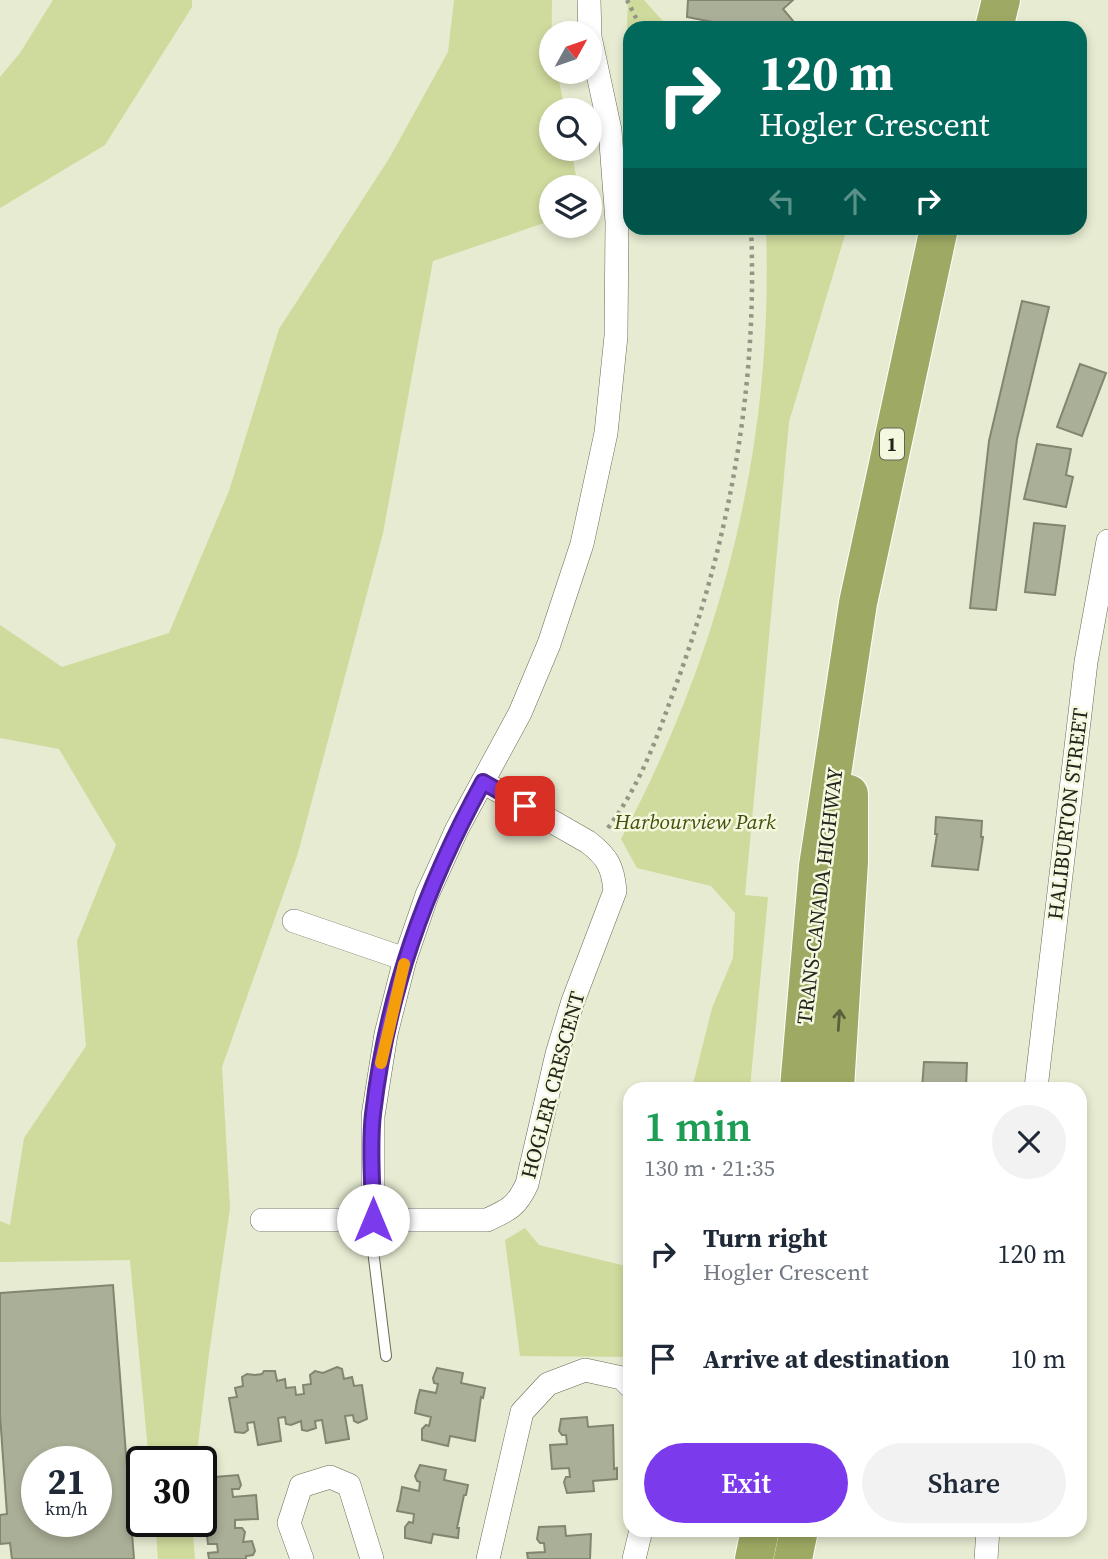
<!DOCTYPE html>
<html lang="en">
<head>
<meta charset="utf-8">
<style>
  :root { --surface:#fff; --page:#f2f2f3; --text:#1f2937; --muted:#747a83; --accent:#7c3aed }
  body { margin:0; font-family:"Source Serif 4",serif; background:var(--page); color:var(--text); height:100vh; display:flex; flex-direction:column; font-size:26px; white-space:nowrap }
  * { box-sizing:border-box; margin:0 }
  p { font-size:23px; color:var(--muted) }
  .icon { flex:none; width:38px; height:38px; fill:none; stroke:currentColor; stroke-width:2; stroke-linecap:round; stroke-linejoin:round }
  .map { position:relative; flex:1; overflow:hidden }
  .panel { position:absolute; left:623px; top:1082px; width:464px; height:455px; display:flex; flex-direction:column; background:var(--surface); border-radius:21px; box-shadow:0 4px 10px #0003 }
  .panel>* { flex:none }
  .banner { position:absolute; left:623px; top:21px; width:464px; height:214px; border-radius:21px; box-shadow:0 4px 10px #0003; background:#00695c; color:#fff; overflow:hidden }
  .needle { width:46px; rotate:50deg }
  .fabs { position:absolute; left:539px; top:21px; display:grid; gap:14px }
  .fabs a { display:grid; place-items:center; width:63px; height:63px; border-radius:50%; background:var(--surface); box-shadow:0 4px 10px #0003; font-size:35px }
  .speed { position:absolute; left:21px; top:1446px; display:flex; gap:14px; font-size:35px; font-weight:700; text-align:center }
  .speed>* { display:grid; place-content:center; width:91px; height:91px; border-radius:50%; background:var(--surface); box-shadow:0 4px 10px #0003; line-height:1 }
  .speed small { font-size:18px; font-weight:400 }
  .speed .limit { border:4px solid #111; border-radius:10px; background:#fff; color:#111 }
  .pin { position:absolute; display:grid; place-items:center; width:60px; height:60px; color:#fff; margin:-30px; border-radius:14px; box-shadow:0 4px 10px #0006 }
  .me { position:absolute; width:77px; margin:-38px; rotate:0deg; stroke-linejoin:round; filter:drop-shadow(0 0 5px #0008) }
  .turn { display:flex; align-items:center; gap:24px; height:147px; padding:0 21px; font-size:32px }
  .turn .icon { width:91px; height:91px; stroke-width:2.5 }
  .turn b { display:block; font-size:49px; line-height:60px }
  .lanes { display:flex; align-items:center; height:66px; padding:0 21px; background:#0003; justify-content:center; gap:35px; direction:ltr }
  .lanes .off { opacity:.35 }
  .round { display:grid; place-items:center; flex:none; width:74px; height:74px; border-radius:37px; background:var(--page) }
  .head { display:flex; align-items:center; justify-content:space-between; height:119px; padding:0 21px }
  h1 { font-size:42px; font-weight:600; line-height:52px; color:#1e9e55 }
  .button { display:flex; gap:14px; margin-top:auto; padding:14px 21px }
  .button a { flex:1; height:80px; border-radius:42px; background:var(--accent); color:#fff; font-size:28px; font-weight:600; line-height:80px; text-align:center }
  .button a+a { background:var(--page); color:var(--text) }
  ul { padding:0; list-style:none }
  li { display:flex; align-items:center; gap:21px; height:105px; padding:0 21px }
  li div { flex:1 }
  li b { display:block; font-size:26px }
  li em { font-style:normal }
  .map>svg:first-child { display:block }
  .green { fill:#cfda9d }
  .building { fill:#aaaf97; stroke:#82866f; stroke-width:2; fill-rule:evenodd }
  .lines { fill:none; stroke-linecap:round; stroke-linejoin:round }
  .lane-casing { stroke:#686c56; stroke-width:12 }
  .street-casing { stroke:#686c56; stroke-width:24 }
  .highway-casing { stroke:#fff; stroke-width:40 }
  .path { stroke:#939684; stroke-width:4.5; stroke-dasharray:3.5 5; stroke-linecap:butt }
  .lane { stroke:#fff; stroke-width:10 }
  .street { stroke:#fff; stroke-width:23 }
  .highway { stroke:#9eaa63; stroke-width:38 }
  .oneway { stroke:#5a603b }
  .route-casing { stroke:#51269a; stroke-width:18 }
  .route { stroke:#7c3aed; stroke-width:12 }
  .slow { stroke:#f59e0b; stroke-width:12 }
  .labels { text-anchor:middle; stroke-width:5; stroke-linejoin:round; paint-order:stroke }
  .shield { fill:#f3f8de; stroke:#616456; stroke-width:2 }
  .shield-label { font-size:19px; font-weight:bold; fill:#23241b }
  .street-label { font-size:21px; fill:#23241b; stroke:#f3f8de }
  .park-label { font-size:21px; font-style:italic; fill:#454d08; stroke:#f3f8de }
</style>
</head>
<body>
<div class="map">
<svg width="1108" height="1559" viewBox="0 0 1108 1559">
  <rect width="100%" height="100%" fill="#e6ebd1"/>
  <g class="green">
    <polygon points="53,0 192,0 192,7 105,145 0,208 0,77 20,53"/>
    <polygon points="454,0 552,0 551,72 557,72 565,110 551,110 551,149 571,149 578,187 551,187 551,223 544,223 433,261 383,533 298,853 222,1067 230,1208 209,1354 196,1461 149,1461 130,1260 0,1262 0,1221 10,1225 24,1138 86,1046 77,941 116,845 59,749 0,738 0,625 62,667 169,633 229,491 279,329 390,157 448,52"/>
    <polygon points="628,0 644,0 669,28 630,28 630,41 627,26"/>
    <path d="M766 228H847L789 422 745 895 768 897 750 1088H692L712 1008 733 958 735 913 711 886 637 868 621 839C723 648 774 444 766 228Z"/>
    <polygon points="525,1228 539,1245 630,1267 630,1357 520,1356 505,1240"/>
    <polygon points="155,1521 192,1521 195,1559 158,1559"/>
  </g>
  <g class="building">
    <polygon points="688,0 793,0 783,9 799,28 718,28 712,22 687,17"/>
    <polygon points="1022,301 1049,307 1017,439 996,610 970,608 989,441"/>
    <polygon points="1080,364 1106,373 1082,436 1057,427"/>
    <polygon points="1037,444 1071,449 1066,475 1073,477 1066,507 1024,499"/>
    <polygon points="1034,523 1065,526 1055,595 1025,592"/>
    <polygon points="936,817 982,821 981,837 983,837 978,870 932,866 937,834 935,834"/>
    <polygon points="924,1062 967,1063 966,1088 922,1088"/>
    <path d="M113 1285 134 1559H12L10 1543 0 1544V1515L7 1514 0 1415V1293ZM37 1461H96V1521H37Z"/>
    <polygon points="337,1367 342,1369 344,1379 352,1377 354,1386 362,1385 367,1419 358,1423 354,1421 353,1415 345,1416 349,1439 326,1443 322,1420 315,1421 316,1428 307,1431 302,1430 301,1421 291,1425 286,1424 285,1417 278,1418 281,1441 258,1445 254,1422 247,1423 248,1430 244,1433 235,1432 229,1398 237,1397 235,1388 243,1386 242,1377 247,1374 255,1375 262,1374 264,1371 275,1371 277,1381 285,1379 286,1388 295,1387 296,1395 304,1394 303,1385 311,1384 310,1375 315,1371 323,1373"/>
    <polygon points="437,1368 463,1373 461,1383 485,1388 483,1398 481,1397 475,1441 450,1436 448,1446 422,1440 422,1429 426,1425 429,1426 431,1417 415,1413 417,1401 420,1390 436,1393 438,1384 434,1383 433,1378"/>
    <polygon points="587,1417 588,1427 613,1425 614,1469 617,1468 617,1479 593,1481 594,1491 567,1493 564,1482 566,1477 570,1477 569,1468 552,1469 550,1445 567,1444 566,1435 562,1435 559,1431 561,1419"/>
    <polygon points="420,1465 446,1470 444,1480 468,1485 466,1495 464,1495 457,1528 459,1528 458,1538 433,1534 431,1543 405,1538 405,1527 409,1522 413,1523 414,1514 397,1511 400,1499 402,1487 419,1491 420,1482 417,1481 415,1476"/>
    <polygon points="238,1475 241,1485 239,1489 232,1489 233,1497 256,1495 258,1519 235,1520 235,1528 242,1528 245,1532 243,1542 252,1541 255,1551 253,1555 246,1556 246,1559 209,1559 208,1553 218,1552 217,1544 208,1544 207,1536 199,1536 198,1528 188,1529 186,1521 201,1521 203,1478"/>
    <polygon points="565,1526 566,1536 591,1534 590,1559 528,1559 527,1553 545,1552 544,1543 540,1543 537,1539 539,1527"/>
  </g>
  <g class="lines">
    <g class="lane-casing">
      <polyline id="lane" points="373,1220 372,1242 386,1356"/>
    </g>
    <g class="street-casing">
      <g id="street">
        <polyline points="294,921 405,959"/>
        <polyline points="1036,1088 1086,662 1108,541"/>
        <path d="M262 1220H487C509 1210 517 1206 527 1184L557 1054 573 1001 615 891C613 868 608 857 588 842L483 782"/>
        <polyline points="373,1220 373,1116 386,1034 405,959 427,895 457,829 520,713 549,644 582,544 606,433 616,336 617,222 610,130 590,37 589,0"/>
        <polyline points="302,1559 289,1523 301,1486 330,1477 349,1485 372,1559"/>
        <polyline points="488,1559 522,1412 548,1384 585,1370 622,1378 630,1386"/>
        <polyline points="634,1559 641,1530"/>
        <polyline points="986,1559 988,1530"/>
      </g>
    </g>
    <g class="highway-casing">
      <g id="highway">
        <polyline points="994,28 1001,0"/>
        <polyline points="799,1088 818,866 858,603 939,228"/>
        <polyline points="835,1088 849,862 849,794"/>
        <polyline points="754,1559 760,1530"/>
        <polyline points="793,1559 799,1530"/>
      </g>
    </g>
    <g class="path">
      <polyline points="627,0 641,28"/>
      <path d="M608 828C642 782 657 737 676 685 730 539 758 383 751 228"/>
    </g>
    <use href="#lane" class="lane"/>
    <use href="#street" class="street"/>
    <use href="#highway" class="highway"/>
  </g>
  <defs><path id="oneway-shaft" d="M-6 0H5M1.5-3L5.5 0L1.5 3" fill="none" stroke-width="1.6" stroke-linecap="round" stroke-linejoin="round" transform="scale(1.75)"/></defs>
  <use class="oneway" href="#oneway-shaft" transform="translate(839 1020) rotate(-86)"/>
  <g class="lines">
    <g class="route-casing">
      <path id="route" d="M373 1220C373 1185 369 1148 373 1114 387 993 425 888 483 782L525 806"/>
    </g>
    <use href="#route" class="route"/>
    <polyline class="slow" points="381,1063 404,964"/>
  </g>
  <g class="labels">
    <rect class="shield" x="880" y="428.5" width="24" height="31" rx="5"/>
    <g class="shield-label">
      <text x="892" y="451">1</text>
    </g>
    <g class="street-label">
      <text transform="translate(1068 814) rotate(-83)" y="7">HALIBURTON STREET</text>
      <text transform="translate(820 896) rotate(-83)" y="7">TRANS-CANADA HIGHWAY</text>
      <text transform="translate(553 1085) rotate(-75)" y="7">HOGLER CRESCENT</text>
    </g>
    <g class="park-label">
      <text x="695" y="829">Harbourview Park</text>
    </g>
  </g>
</svg>
<div class="fabs">
<a><svg class="needle" viewBox="-14 -14 28 28"><path d="M0-13l5 13h-10z" fill="#e53935"/><path d="M0 13l5-13h-10z" fill="#747a83"/></svg></a>
<a><svg class="icon" aria-label="search" viewBox="0 0 24 24"><circle cx="10" cy="10" r="6"/><path d="M15 15l6 6"/></svg></a>
<a><svg class="icon" aria-label="layers" viewBox="0 0 24 24"><path d="M12 4l9 5-9 5-9-5zM3 14l9 5 9-5"/></svg></a>
</div>
<div class="speed"><div>21<small>km/h</small></div><div class="limit">30</div></div>
<div class="pin" style="left:525px;top:806px;background:#d93025"><svg class="icon" aria-label="arrive" viewBox="0 0 24 24"><path d="M6 21V4h12l-3 4 3 4H6"/></svg></div>
<svg class="me" style="left:373px;top:1220px" viewBox="-20 -20 40 40"><circle r="19" fill="#fff"/><path d="M0-13L10 11 0 6-10 11z" fill="#7c3aed"/></svg>
<div class="banner">
<div class="turn"><svg class="icon" aria-label="right" viewBox="0 0 24 24"><path d="M7 20v-9h11M14 6l5 5-5 5"/></svg><div><b>120 m</b>Hogler Crescent</div></div>
<div class="lanes"><svg class="icon off" aria-label="left" viewBox="0 0 24 24"><path d="M17 20v-9H6M10 6l-5 5 5 5"/></svg><svg class="icon off" aria-label="ahead" viewBox="0 0 24 24"><path d="M12 20V5M6 11l6-6 6 6"/></svg><svg class="icon" aria-label="right" viewBox="0 0 24 24"><path d="M7 20v-9h11M14 6l5 5-5 5"/></svg></div>
</div>
<section class="panel">
<div class="head"><div><h1>1 min</h1><p>130 m · 21:35</p></div><a class="round"><svg class="icon" aria-label="close" viewBox="0 0 24 24"><path d="M6 6l12 12M18 6L6 18"/></svg></a></div>
<ul>
<li><svg class="icon" aria-label="right" viewBox="0 0 24 24"><path d="M7 20v-9h11M14 6l5 5-5 5"/></svg><div><b>Turn right</b><p>Hogler Crescent</p></div><em>120 m</em></li>
<li><svg class="icon" aria-label="arrive" viewBox="0 0 24 24"><path d="M6 21V4h12l-3 4 3 4H6"/></svg><div><b>Arrive at destination</b></div><em>10 m</em></li>
</ul>
<div class="button"><a>Exit</a><a>Share</a></div>
</section>
</div>
</body>
</html>
